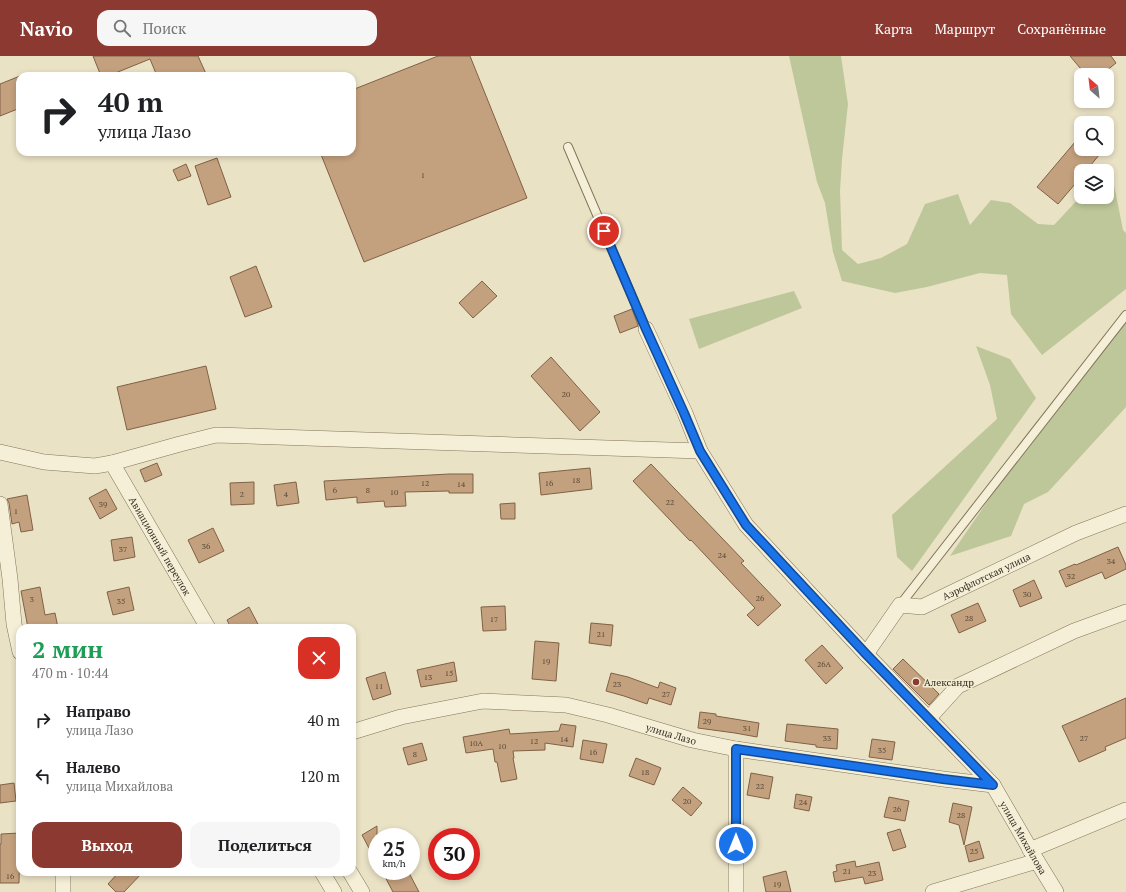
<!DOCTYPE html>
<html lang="ru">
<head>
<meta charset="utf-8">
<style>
  :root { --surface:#fff; --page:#f6f6f6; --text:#202124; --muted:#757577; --accent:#8c3932 }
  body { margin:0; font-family:"PT Serif",serif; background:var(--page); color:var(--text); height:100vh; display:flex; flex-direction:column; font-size:15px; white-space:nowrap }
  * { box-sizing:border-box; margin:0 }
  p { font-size:13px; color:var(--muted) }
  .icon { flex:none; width:22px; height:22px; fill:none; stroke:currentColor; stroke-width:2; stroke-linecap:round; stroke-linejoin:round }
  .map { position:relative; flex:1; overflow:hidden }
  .sheet { position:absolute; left:16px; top:568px; width:340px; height:252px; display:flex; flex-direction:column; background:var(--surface); border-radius:12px; box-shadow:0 2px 6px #0003 }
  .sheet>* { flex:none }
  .hud { position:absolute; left:16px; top:16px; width:340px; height:84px; border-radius:12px; box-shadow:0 2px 6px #0003; background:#fff; color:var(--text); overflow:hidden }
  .needle { width:26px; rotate:332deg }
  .buttons { position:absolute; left:1074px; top:12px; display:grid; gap:8px }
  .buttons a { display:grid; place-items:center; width:40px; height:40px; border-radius:8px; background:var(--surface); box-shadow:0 2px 6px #0003; font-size:20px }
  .speed { position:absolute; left:368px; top:772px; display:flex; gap:8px; font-size:20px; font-weight:700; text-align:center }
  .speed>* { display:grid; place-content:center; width:52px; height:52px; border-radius:50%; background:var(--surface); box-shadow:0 2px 6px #0003; line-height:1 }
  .speed small { font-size:10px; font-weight:400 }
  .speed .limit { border:6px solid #d22; background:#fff; color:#111 }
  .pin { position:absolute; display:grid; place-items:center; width:34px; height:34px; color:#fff; margin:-17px; border:2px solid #fff; border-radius:50%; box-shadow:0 1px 4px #0007 }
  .me { position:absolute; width:44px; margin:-22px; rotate:0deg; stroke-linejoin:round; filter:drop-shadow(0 0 3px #0008) }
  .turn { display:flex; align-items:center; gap:14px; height:84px; padding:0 16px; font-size:18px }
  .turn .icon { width:52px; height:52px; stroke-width:2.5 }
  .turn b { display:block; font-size:28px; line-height:34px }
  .round { display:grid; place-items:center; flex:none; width:42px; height:42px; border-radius:12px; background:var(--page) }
  .summary { display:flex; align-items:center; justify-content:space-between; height:68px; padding:0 16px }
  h1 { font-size:24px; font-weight:700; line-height:30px; color:#1e9e55 }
  .cta { display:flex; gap:8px; margin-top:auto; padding:8px 16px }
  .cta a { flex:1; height:46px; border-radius:12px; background:var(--accent); color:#fff; font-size:16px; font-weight:700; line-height:46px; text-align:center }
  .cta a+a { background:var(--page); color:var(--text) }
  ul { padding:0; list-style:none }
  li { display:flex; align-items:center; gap:12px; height:56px; padding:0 16px }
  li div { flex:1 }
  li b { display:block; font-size:15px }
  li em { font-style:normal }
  header { display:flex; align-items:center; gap:24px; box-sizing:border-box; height:56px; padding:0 20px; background:var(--accent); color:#fff }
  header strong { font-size:19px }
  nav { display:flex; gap:22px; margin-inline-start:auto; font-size:14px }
  .search { width:280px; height:36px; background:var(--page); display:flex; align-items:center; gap:10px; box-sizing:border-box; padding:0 14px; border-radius:12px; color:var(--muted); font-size:15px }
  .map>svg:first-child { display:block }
  .green { fill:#bec79a }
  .building { fill:#c4a17e; stroke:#806145 }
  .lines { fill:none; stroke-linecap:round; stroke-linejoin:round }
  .lane-casing { stroke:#83745c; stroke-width:10 }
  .street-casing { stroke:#83745c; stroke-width:16 }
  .lane { stroke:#f5efd7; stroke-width:8 }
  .street { stroke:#f5efd7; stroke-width:15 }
  .route-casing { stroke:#114b97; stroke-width:10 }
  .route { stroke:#1a73e8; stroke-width:7 }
  .poi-dot { fill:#8c3932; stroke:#f2ecd3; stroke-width:1.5 }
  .labels { text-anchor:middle; stroke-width:3; stroke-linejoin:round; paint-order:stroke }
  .number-label { font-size:8px; fill:#584837 }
  .street-label { font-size:10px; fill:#342b1f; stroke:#f2ecd3 }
  .poi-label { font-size:10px; fill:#342b1f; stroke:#f2ecd3; text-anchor:start }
</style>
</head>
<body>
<header>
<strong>Navio</strong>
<div class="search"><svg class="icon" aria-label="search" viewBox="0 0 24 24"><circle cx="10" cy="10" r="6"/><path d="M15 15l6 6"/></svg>Поиск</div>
<nav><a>Карта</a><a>Маршрут</a><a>Сохранённые</a></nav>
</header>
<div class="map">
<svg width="1126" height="836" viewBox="0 0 1126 836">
  <rect width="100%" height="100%" fill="#eae2c5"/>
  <g class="green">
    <polygon points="789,0 841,0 848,48 842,103 840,135 842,194 858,208 881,202 907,188 925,148 958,138 970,169 991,144 1010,147 1038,168 1054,169 1081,140 1081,141 1107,141 1107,115 1104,115 1110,109 1123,174 1126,177 1126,233 1042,299 1011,258 1007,219 980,217 927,231 895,237 842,225 833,196 825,147 817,126"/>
    <polygon points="794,235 802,252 699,293 689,263"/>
    <polygon points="1126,259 1126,351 1048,436 1024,448 1011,480 950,500 1069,326"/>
    <polygon points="976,290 1010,303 1036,342 912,515 897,501 892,459 997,363 990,329"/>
  </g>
  <g class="building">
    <polygon points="93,0 198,0 207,20 157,20 150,3 108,20 101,20"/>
    <polygon points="438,0 470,0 527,142 364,206 320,96 352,96 352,34"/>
    <polygon points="1070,0 1111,0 1116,7 1101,19 1086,19"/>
    <polygon points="20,20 20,52 0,60 0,28"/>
    <polygon points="1081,79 1081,93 1104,93 1086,115 1081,115 1081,121 1058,148 1037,131"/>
    <polygon points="217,102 231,141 208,149 195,110"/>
    <polygon points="186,108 191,120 178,125 173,114"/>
    <polygon points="256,210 272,251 245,261 230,221"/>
    <polygon points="482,225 497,240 473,262 459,247"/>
    <polygon points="632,253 638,269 638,270 620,277 614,260"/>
    <polygon points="551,301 600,356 580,375 531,320"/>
    <polygon points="206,310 216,353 127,374 117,331"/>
    <polygon points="157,407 162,419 145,426 140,414"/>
    <polygon points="651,408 744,505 741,507 781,549 758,570 747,559 755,552 691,484 690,485 633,425"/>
    <polygon points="590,412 592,433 541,439 539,417"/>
    <polygon points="449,418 473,418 473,437 449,437 449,435 405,436 406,450 385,451 384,445 357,447 357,441 326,444 324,425"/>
    <polygon points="254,426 254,448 231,449 230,427"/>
    <polygon points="296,426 299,447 277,450 274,429"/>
    <polygon points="106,433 117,453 100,463 89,442"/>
    <polygon points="27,439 33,474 21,476 19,466 12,468 9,447 7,443"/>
    <polygon points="515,447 515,463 501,463 500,448"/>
    <polygon points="213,472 224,495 199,507 188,484"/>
    <polygon points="132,481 135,501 114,505 111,484"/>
    <polygon points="1118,491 1126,509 1126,513 1105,523 1102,516 1066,531 1059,515 1075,508 1076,509"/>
    <polygon points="1034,524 1042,542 1020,551 1013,534"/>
    <polygon points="40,531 45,559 55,557 58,572 28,572 21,535"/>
    <polygon points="129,531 134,554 113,559 107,536"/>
    <polygon points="978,547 986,565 959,577 951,559"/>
    <polygon points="505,550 506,574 483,575 481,551"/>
    <polygon points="249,551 260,572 231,572 227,564"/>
    <polygon points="591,567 613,569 611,590 589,587"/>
    <polygon points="535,585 559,587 556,625 532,623"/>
    <polygon points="822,589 843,612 826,628 805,604"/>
    <polygon points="903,603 939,638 929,649 893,613"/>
    <polygon points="454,606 457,625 421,631 417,614"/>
    <polygon points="385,616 391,638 373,644 366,622"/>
    <polygon points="611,617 628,621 658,632 660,626 676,632 671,649 649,642 647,648 624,640 606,635"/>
    <polygon points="1126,642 1126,682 1105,691 1106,694 1079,706 1062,670"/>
    <polygon points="700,656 716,658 716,660 759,667 757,681 735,677 698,672"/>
    <polygon points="561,668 576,670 573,691 545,687 545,694 513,695 514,702 513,702 517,723 501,726 497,706 495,706 493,693 466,697 463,681 509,673 510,678 559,675"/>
    <polygon points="787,668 838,673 837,693 816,691 816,689 785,685"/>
    <polygon points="872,683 895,686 892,704 869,701"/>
    <polygon points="583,684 607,688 603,707 580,703"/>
    <polygon points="422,687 427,704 408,709 403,692"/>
    <polygon points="636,702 661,712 654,729 629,720"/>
    <polygon points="751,717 773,721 769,743 747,739"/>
    <polygon points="14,727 16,745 0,747 0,729"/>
    <polygon points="683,731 702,747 691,760 672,744"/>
    <polygon points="796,738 812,741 809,755 794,752"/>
    <polygon points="889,741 909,745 905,765 884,761"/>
    <polygon points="953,747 972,751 964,789 959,769 949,766"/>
    <polygon points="377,770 377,807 362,779"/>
    <polygon points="900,773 906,791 893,795 887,777"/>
    <polygon points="20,777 19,827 0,827 0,788 1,788 1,778"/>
    <polygon points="979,785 984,802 969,806 965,790"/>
    <polygon points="855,805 856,811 879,806 883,824 865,828 863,821 835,826 833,816 837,815 836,809"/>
    <polygon points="382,815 408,815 419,836 393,836"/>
    <polygon points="786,815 791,836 766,836 763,821"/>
    <polygon points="119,816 143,816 124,836 116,836 108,828"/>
  </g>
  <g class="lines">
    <g class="lane-casing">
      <g id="lane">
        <polyline points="568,91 646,273"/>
        <polyline points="900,549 1126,259"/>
      </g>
    </g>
    <g class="street-casing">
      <g id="street">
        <path id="s1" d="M646 273 685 357 700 395 746 469 866 598 993 729 1037 805 1056 836"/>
        <polyline points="0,396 44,406 95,410 112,407 180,388 216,379 700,395"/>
        <path id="s2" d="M112 407 208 572"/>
        <polyline points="0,448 10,523 14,568 20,596"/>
        <path id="s3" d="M866 598 900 549 922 551 1076 477 1126 458"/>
        <polyline points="929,662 958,630 1074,575 1126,556"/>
        <path id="s4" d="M352 676 401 661 483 645 566 649 608 659 692 684 736 693 943 723 993 729"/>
        <polyline points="736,693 736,836"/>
        <polyline points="1030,794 1126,754"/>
        <polyline points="322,816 334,836"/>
        <polyline points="350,816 362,836"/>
        <polyline points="63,836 63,816"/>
        <polyline points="933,836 1037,805"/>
      </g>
    </g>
    <use href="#lane" class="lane"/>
    <use href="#street" class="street"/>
  </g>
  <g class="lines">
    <g class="route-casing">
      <polyline id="route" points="604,175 646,273 684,357 700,395 746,469 866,598 993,729 943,723 736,693 736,788"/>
    </g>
    <use href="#route" class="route"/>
  </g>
  <circle class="poi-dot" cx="916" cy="626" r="4"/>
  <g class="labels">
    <g class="number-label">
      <text x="423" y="122">1</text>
      <text x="566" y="341">20</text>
      <text x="576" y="427">18</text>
      <text x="425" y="430">12</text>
      <text x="549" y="430">16</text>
      <text x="461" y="431">14</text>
      <text x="335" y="437">6</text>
      <text x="368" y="437">8</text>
      <text x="394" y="439">10</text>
      <text x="242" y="441">2</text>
      <text x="286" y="441">4</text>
      <text x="670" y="449">22</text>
      <text x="103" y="451">39</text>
      <text x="16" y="458">1</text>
      <text x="206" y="493">36</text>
      <text x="123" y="496">37</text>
      <text x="722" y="502">24</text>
      <text x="1111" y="508">34</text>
      <text x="1071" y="523">32</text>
      <text x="1027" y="541">30</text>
      <text x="760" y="545">26</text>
      <text x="32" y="546">3</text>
      <text x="121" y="548">35</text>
      <text x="969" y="565">28</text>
      <text x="494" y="566">17</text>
      <text x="601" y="581">21</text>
      <text x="546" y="608">19</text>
      <text x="824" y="611">26А</text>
      <text x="449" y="620">15</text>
      <text x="428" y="624">13</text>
      <text x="617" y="631">23</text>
      <text x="379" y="633">11</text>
      <text x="666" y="641">27</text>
      <text x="707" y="668">29</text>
      <text x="747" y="675">31</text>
      <text x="827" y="685">33</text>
      <text x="1084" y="685">27</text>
      <text x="564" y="686">14</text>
      <text x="534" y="688">12</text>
      <text x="476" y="690">10А</text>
      <text x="502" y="693">10</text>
      <text x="882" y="697">35</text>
      <text x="593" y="699">16</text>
      <text x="415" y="701">8</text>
      <text x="645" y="719">18</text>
      <text x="760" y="733">22</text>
      <text x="687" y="748">20</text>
      <text x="803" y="749">24</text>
      <text x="897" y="756">26</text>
      <text x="961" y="762">28</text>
      <text x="974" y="798">25</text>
      <text x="847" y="818">21</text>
      <text x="872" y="820">23</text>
      <text x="10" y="823">16</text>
      <text x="777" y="831">19</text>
    </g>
    <g class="street-label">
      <text dy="4" stroke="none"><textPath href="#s2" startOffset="96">Авиационный переулок</textPath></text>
      <text dy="4" stroke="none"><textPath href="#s3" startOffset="153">Аэрофлотская улица</textPath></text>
      <text dy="4" stroke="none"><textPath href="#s4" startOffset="327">улица Лазо</textPath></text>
      <text dy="4" stroke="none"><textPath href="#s1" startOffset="640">улица Михайлова</textPath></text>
    </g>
    <g class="poi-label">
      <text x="924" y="630">Александр</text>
    </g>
  </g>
</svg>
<div class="buttons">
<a><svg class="needle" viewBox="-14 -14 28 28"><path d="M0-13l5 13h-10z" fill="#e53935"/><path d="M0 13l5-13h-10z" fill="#757577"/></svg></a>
<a><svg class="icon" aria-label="search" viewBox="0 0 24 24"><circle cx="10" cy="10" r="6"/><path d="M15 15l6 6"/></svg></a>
<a><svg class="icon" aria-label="layers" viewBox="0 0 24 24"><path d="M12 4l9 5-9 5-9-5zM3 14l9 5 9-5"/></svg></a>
</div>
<div class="speed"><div>25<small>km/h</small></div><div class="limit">30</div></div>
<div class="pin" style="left:604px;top:175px;background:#d93025"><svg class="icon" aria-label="arrive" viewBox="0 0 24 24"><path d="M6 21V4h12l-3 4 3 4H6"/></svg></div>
<svg class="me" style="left:736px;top:788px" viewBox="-20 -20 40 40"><circle r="17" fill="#1a73e8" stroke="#fff" stroke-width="3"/><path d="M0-11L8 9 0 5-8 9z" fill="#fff"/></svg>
<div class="hud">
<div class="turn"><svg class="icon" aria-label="right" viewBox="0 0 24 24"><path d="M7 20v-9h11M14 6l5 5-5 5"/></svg><div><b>40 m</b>улица Лазо</div></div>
</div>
<section class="sheet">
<div class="summary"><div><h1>2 мин</h1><p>470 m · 10:44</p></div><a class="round" style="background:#d93025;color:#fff"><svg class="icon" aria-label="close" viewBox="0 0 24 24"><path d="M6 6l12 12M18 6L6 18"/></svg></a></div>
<ul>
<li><svg class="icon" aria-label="right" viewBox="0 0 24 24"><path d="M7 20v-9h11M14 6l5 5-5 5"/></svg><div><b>Направо</b><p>улица Лазо</p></div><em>40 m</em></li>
<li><svg class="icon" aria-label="left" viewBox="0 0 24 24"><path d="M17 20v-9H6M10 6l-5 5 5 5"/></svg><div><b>Налево</b><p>улица Михайлова</p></div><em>120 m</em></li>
</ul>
<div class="cta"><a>Выход</a><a>Поделиться</a></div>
</section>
</div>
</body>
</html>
